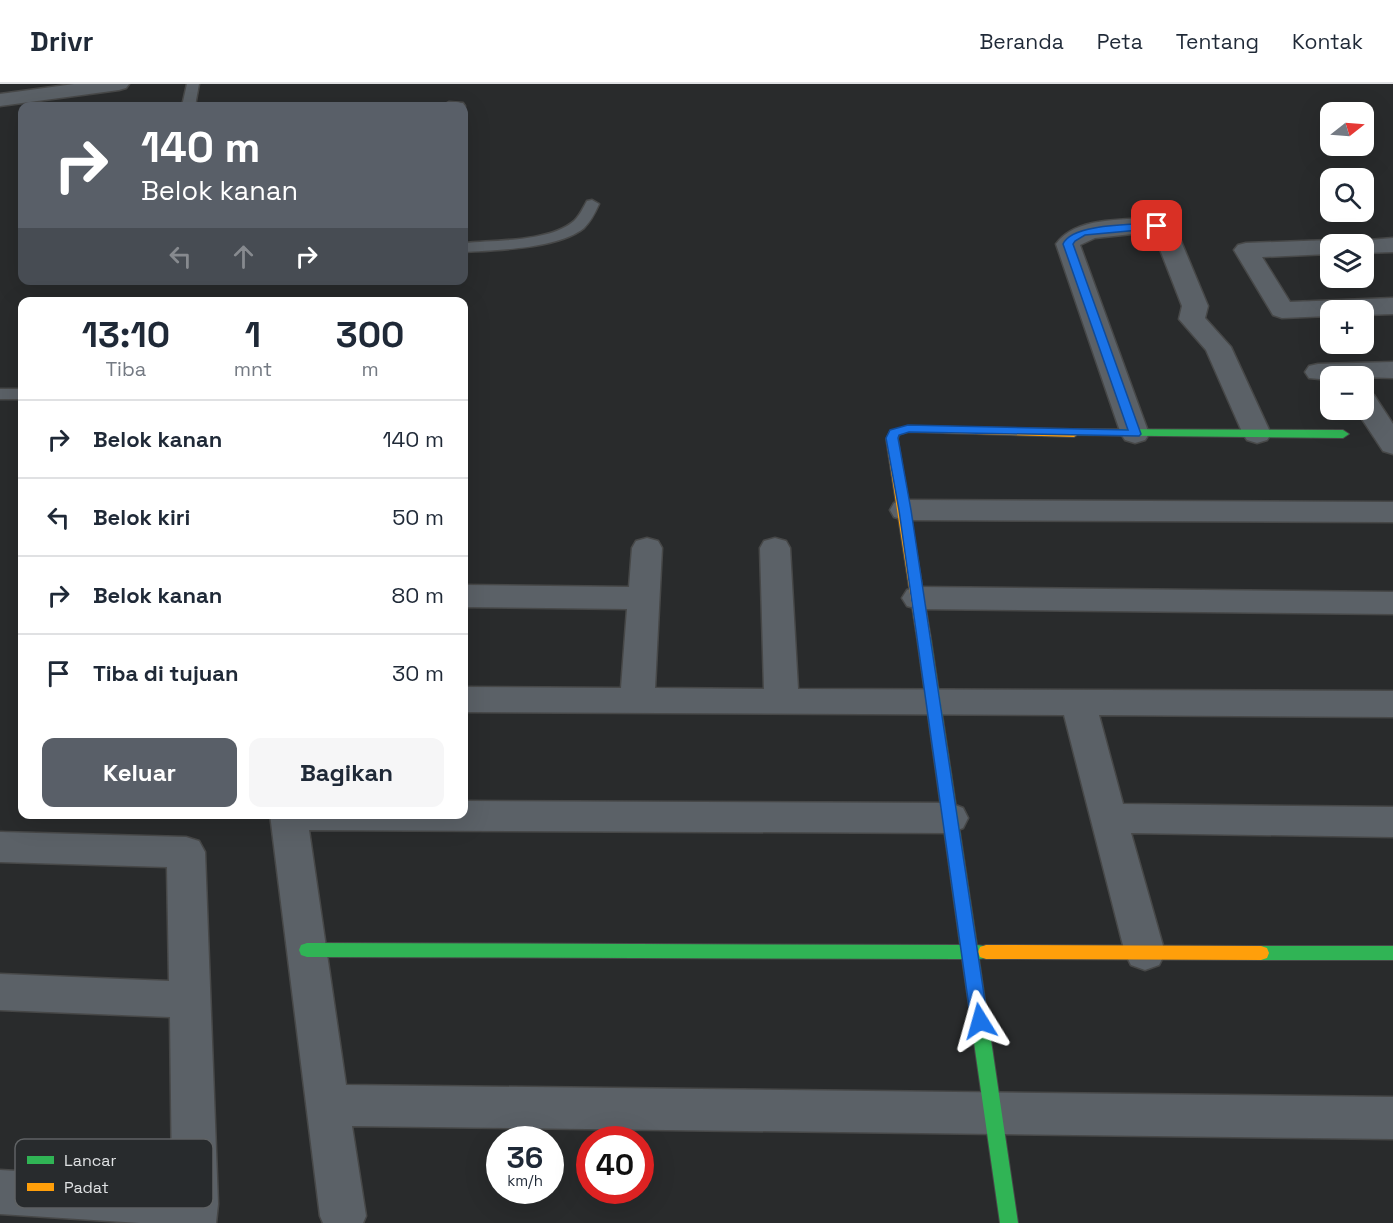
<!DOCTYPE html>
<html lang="id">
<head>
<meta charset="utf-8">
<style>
  :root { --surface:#fff; --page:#f6f6f7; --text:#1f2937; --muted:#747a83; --line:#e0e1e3; --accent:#595f68 }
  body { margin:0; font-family:"Space Grotesk",sans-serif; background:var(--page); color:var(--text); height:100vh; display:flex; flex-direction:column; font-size:22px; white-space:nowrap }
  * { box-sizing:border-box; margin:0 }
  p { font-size:20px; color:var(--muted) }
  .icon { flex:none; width:33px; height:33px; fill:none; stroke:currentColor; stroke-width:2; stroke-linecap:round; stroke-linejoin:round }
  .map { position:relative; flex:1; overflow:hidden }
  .details { position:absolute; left:18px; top:213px; width:450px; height:522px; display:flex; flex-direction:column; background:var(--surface); border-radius:12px; box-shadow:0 6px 24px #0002 }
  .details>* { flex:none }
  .top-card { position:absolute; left:18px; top:18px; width:450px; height:183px; border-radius:12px; box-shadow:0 6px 24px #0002; background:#595f68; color:#fff; overflow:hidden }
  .needle { width:39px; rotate:73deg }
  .fabs { position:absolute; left:1320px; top:18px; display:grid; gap:12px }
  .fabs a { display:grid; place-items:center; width:54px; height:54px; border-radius:12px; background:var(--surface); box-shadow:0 6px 24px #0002; font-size:30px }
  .speed { position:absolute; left:486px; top:1042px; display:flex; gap:12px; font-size:30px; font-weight:700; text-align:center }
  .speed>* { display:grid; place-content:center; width:78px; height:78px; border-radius:50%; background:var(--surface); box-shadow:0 6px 24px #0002; line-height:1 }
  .speed small { font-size:15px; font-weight:400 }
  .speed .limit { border:9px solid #d22; background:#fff; color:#111 }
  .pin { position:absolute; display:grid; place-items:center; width:51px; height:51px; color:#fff; margin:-26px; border-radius:12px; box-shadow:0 3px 9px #0006 }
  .me { position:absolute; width:66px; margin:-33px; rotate:352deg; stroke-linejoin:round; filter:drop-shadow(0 0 4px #0008) }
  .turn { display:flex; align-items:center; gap:21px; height:126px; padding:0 24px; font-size:27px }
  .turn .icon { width:78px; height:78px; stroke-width:2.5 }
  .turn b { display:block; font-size:42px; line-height:51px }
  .lanes { display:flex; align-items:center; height:57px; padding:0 24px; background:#0003; justify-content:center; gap:30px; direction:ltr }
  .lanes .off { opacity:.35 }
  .eta { display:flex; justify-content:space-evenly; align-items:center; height:102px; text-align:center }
  .eta b { font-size:36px; font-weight:700; line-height:42px }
  .cta { display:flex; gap:12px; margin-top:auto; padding:12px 24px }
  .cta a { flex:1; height:69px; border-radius:12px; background:var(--accent); color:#fff; font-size:24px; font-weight:700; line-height:69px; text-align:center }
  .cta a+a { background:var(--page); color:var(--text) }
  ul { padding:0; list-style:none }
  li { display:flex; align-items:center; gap:18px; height:78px; padding:0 24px; border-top:2px solid var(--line) }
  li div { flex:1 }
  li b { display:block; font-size:22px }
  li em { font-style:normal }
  header { display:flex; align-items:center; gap:36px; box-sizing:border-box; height:84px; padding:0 30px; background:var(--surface); border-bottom:2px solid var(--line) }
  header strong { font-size:28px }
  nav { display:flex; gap:33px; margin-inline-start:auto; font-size:21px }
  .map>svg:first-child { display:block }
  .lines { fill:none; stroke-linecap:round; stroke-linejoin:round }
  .lane-casing { stroke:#474848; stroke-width:3 }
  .street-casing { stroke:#474848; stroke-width:3 }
  .fast-casing { stroke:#474848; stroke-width:2 }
  .slow-casing { stroke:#474848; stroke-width:2 }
  .lane { fill:#5b6167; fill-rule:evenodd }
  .street { fill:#5b6167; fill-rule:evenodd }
  .fast { fill:#30b455; fill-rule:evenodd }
  .slow { fill:#ff9f0a; fill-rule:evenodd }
  .route { fill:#1a73e8; stroke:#114b97; stroke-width:1.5 }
  .key { fill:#282b2d; stroke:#5f6264; stroke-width:1.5 }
  .key-label { font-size:16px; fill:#dfe1e3 }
</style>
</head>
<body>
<header>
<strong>Drivr</strong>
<nav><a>Beranda</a><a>Peta</a><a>Tentang</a><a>Kontak</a></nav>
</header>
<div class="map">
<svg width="1393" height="1139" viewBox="0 0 1393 1139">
  <rect width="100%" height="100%" fill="#292b2c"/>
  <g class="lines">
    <g class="lane-casing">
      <g id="lane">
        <polygon points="187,0 199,0 195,22 182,22"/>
        <polygon points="449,18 463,19 465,22 442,22"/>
        <path d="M592 116 599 120C595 129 591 137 584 144 558 165 496 166 464 168V159C495 156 550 158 574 137 580 131 583 124 587 117Z"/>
        <rect x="0" y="305" width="22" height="10"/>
      </g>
    </g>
    <g class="street-casing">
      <g id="street">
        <polygon points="74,0 129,0 126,4 119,6 0,22 0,10"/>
        <path d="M1152 134 1170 139 1178 150 1208 222 1205 234 1231 263 1271 350 1267 356 1257 359 1247 356 1243 350 1206 266 1179 235 1182 222 1154 150 1151 148 1095 154 1080 161 1149 350 1145 356 1135 359 1125 356 1121 350 1056 160C1075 133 1122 136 1152 134Z"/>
        <polygon points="1393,154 1393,168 1364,169 1364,160 1353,160 1356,157"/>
        <polygon points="1330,156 1340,160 1330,160 1330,170 1262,173 1290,218 1393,214 1393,230 1364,231 1364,226 1330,226 1330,232 1282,234 1273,231 1234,166 1238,161 1246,159"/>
        <polygon points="1393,278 1393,294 1330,292 1330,296 1309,294 1305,288 1309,282 1318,280"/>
        <polygon points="1364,309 1374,311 1393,340 1393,370 1383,367 1356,326 1364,326"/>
        <polygon points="905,416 1393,418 1393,438 905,436 894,433 890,426 894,419"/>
        <polygon points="647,454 658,457 662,464 655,604 764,605 760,464 764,457 775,454 786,457 790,464 798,605 1393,607 1393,633 1099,631 1123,720 1393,723 1393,753 1131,749 1165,869 1159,881 1145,886 1131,881 1125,869 1064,631 464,628 464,603 621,604 627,525 464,523 464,501 629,503 632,464 636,457"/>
        <polygon points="918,503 1393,508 1393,530 918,525 907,522 902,514 907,506"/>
        <polygon points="464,717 950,719 963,724 968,734 963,744 950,749 309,746 346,1001 1393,1013 1393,1055 352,1042 366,1132 363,1139 323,1139 320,1132 270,730 464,730"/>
        <polygon points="0,748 186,753 199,757 205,768 218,1120 216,1139 140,1139 0,1130 0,1086 172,1096 170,933 0,926 0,890 169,897 167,783 0,778"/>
      </g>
    </g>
    <g class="fast-casing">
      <g id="fast">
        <polygon points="1074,345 1343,346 1349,350 1343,354 1070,351 1068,349"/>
        <polygon points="924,550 931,555 977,861 992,863 994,868 992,873 979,875 1018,1139 1000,1139 962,875 307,873 301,871 299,866 301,861 307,859 960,861 917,555"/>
        <polygon points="1261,862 1393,862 1393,876 1261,876 1255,874 1253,869 1255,864"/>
      </g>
    </g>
    <g class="slow-casing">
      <g id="slow">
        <polygon points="908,342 1074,345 1080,349 1074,353 908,348 899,351 898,355 931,555 924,560 917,555 886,355 890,347"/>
        <polygon points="986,861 1261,862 1267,864 1269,869 1267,874 1261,876 986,875 980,873 978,868 980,863"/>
      </g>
    </g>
    <use href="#lane" class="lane"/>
    <use href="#street" class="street"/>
    <use href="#fast" class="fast"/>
    <use href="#slow" class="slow"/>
  </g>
  <path class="route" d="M1157 139 1161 140V144L1085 151 1075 157 1073 160 1141 350 1139 352 909 348 899 351 898 354 911 426 988 937 986 943 980 945 973 943 971 937 899 426 886 354 890 346 908 341 1128 346 1063 160C1072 139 1135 141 1157 139Z"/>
  <rect x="15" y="1055" width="198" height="69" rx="9" class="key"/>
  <rect x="27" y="1072" width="27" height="8" fill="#30b455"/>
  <rect x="27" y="1099" width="27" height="8" fill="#ff9f0a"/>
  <g class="key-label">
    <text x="64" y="1082">Lancar</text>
    <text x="64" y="1109">Padat</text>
  </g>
</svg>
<div class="fabs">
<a><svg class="needle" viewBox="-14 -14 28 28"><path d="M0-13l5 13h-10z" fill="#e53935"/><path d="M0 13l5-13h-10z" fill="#747a83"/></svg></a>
<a><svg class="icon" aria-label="search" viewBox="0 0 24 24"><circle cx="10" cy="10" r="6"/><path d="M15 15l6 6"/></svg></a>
<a><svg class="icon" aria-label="layers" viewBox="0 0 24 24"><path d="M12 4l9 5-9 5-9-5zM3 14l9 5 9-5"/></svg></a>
<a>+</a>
<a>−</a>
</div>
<div class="speed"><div>36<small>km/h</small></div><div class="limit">40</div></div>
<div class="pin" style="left:1157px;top:142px;background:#d93025"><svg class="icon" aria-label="arrive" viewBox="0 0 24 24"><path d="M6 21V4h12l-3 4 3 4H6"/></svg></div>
<svg class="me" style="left:980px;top:937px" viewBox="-20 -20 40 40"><path d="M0-17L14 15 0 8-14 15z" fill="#1a73e8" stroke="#fff" stroke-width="4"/></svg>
<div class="top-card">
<div class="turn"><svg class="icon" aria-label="right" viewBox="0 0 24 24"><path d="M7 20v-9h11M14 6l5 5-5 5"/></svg><div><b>140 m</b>Belok kanan</div></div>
<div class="lanes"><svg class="icon off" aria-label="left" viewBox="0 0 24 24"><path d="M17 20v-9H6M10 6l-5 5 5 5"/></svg><svg class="icon off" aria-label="ahead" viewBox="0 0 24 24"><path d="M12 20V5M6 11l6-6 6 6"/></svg><svg class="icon" aria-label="right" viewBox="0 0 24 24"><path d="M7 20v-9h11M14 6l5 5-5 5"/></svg></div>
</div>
<section class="details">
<div class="eta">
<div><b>13:10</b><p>Tiba</p></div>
<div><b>1</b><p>mnt</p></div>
<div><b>300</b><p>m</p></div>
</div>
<ul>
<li><svg class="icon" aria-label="right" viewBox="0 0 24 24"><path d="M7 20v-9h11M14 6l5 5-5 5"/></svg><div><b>Belok kanan</b></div><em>140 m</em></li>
<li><svg class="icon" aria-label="left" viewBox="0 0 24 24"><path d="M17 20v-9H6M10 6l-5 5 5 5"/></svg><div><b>Belok kiri</b></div><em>50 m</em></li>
<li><svg class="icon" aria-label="right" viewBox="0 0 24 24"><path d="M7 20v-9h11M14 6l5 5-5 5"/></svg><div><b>Belok kanan</b></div><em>80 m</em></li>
<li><svg class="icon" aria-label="arrive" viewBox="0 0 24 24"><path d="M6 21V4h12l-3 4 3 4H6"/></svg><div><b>Tiba di tujuan</b></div><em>30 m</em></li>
</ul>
<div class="cta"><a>Keluar</a><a>Bagikan</a></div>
</section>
</div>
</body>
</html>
